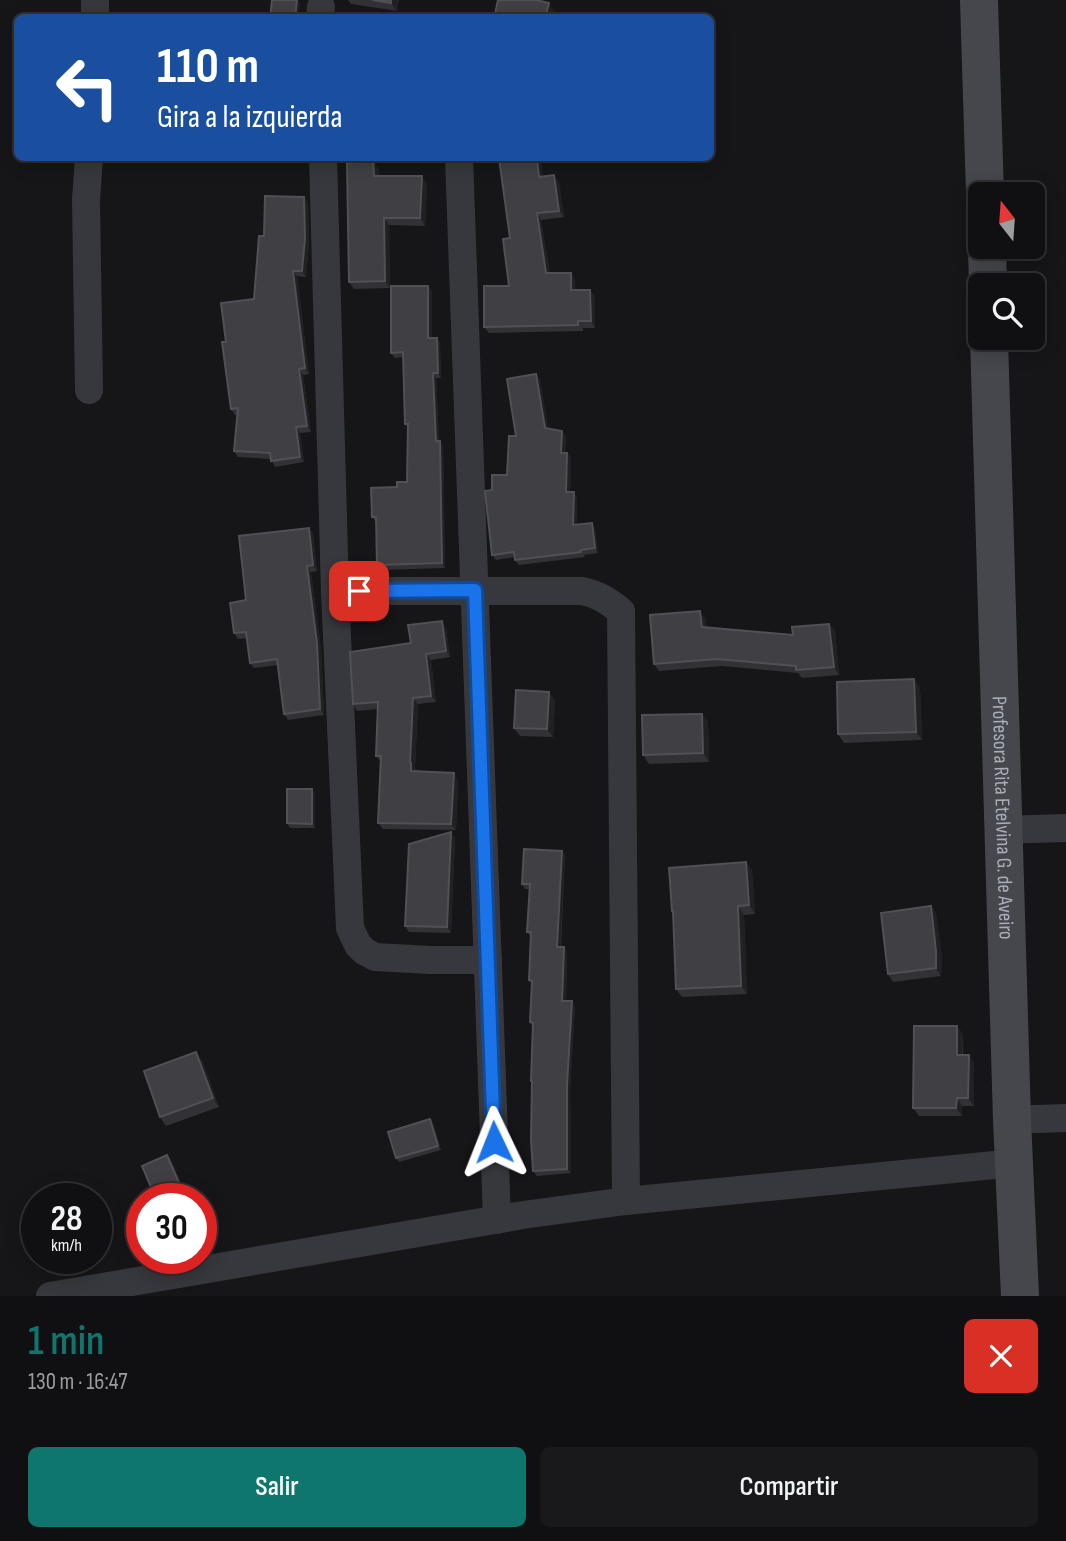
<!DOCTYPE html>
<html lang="es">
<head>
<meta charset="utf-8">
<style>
  :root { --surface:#101012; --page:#19191b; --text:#f1f3f6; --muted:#9c9d9f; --line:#303032; --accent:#0f766e }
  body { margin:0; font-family:"Sofia Sans Condensed",sans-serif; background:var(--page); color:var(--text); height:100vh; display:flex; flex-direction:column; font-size:26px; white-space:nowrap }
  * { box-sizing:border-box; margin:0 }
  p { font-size:23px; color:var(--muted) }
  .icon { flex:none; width:38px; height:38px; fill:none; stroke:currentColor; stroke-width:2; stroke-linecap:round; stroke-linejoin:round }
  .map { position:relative; height:1296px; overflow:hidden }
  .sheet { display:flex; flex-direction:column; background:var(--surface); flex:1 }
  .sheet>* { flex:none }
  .guide { position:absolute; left:14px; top:14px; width:700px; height:147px; border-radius:10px; box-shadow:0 4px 18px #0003,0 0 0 2px var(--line); background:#1a4fa0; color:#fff; overflow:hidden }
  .needle { width:46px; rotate:343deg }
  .tools { position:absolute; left:968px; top:182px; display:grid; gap:14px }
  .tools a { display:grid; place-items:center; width:77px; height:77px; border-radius:10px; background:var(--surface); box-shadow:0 4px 18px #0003,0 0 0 2px var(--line); font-size:35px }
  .speed { position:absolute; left:21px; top:1183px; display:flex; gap:14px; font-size:35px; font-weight:700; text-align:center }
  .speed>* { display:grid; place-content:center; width:91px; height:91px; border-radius:50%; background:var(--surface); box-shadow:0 4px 18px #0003,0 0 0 2px var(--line); line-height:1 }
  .speed small { font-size:18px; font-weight:400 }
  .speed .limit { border:10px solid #d22; background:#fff; color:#111 }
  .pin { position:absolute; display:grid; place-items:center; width:60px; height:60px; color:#fff; margin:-30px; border-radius:14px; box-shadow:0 4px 10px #0006 }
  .me { position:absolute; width:77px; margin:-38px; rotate:358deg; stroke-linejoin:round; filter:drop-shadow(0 0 5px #0008) }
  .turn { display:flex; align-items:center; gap:24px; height:147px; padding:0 28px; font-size:32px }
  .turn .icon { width:91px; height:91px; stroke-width:2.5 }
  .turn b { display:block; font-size:49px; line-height:60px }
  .round { display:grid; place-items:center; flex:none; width:74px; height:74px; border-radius:10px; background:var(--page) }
  .head { display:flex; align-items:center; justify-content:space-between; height:119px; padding:0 28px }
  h1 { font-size:42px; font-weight:600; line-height:52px; color:var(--accent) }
  .primary-button { display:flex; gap:14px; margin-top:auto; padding:14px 28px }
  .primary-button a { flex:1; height:80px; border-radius:10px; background:var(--accent); color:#fff; font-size:28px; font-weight:600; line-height:80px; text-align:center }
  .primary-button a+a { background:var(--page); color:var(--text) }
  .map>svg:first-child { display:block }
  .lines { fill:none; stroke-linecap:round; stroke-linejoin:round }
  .street { stroke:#37383d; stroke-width:28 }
  .secondary { stroke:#45474d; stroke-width:38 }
  .wall { fill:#323236 }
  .shaded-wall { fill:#212124 }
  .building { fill:#3f3f44; stroke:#4f5156; stroke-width:2 }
  .route-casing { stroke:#114b97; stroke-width:18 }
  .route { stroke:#1a73e8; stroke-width:12 }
  .labels { text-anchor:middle; stroke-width:7; stroke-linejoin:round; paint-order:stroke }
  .street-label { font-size:21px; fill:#a8adb8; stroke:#111113 }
</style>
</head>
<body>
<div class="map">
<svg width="1066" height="1296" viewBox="0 0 1066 1296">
  <rect width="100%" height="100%" fill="#161618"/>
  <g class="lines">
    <g class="street">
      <polyline points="95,18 95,0"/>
      <polyline points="320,18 321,7"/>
      <polyline points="89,158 86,200 89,390"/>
      <polyline points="323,158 335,591 350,928 358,945 364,951 375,957 430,960 488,960"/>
      <polyline points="459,158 497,1220"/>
      <path d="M335 591H582C598 594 608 601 621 611L626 1201"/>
      <polyline points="1004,830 1066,828"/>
      <polyline points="1012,1120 1066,1118"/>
      <polyline points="50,1296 523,1215 626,1201 1015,1163"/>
    </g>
    <g class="secondary">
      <polyline points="979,0 985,194"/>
      <polyline points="987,247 988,285"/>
      <path id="s1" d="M989 338 1012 1120 1020 1296"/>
    </g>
  </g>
  <g class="wall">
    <polygon points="348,0 399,0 397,11 351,4"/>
    <polygon points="378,167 379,176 427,184 425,226 389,225 390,288 354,289 349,282"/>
    <polygon points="554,175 559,182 564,217 541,220 550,273 571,273 575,279 575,290 590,290 595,297 595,328 583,328 583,331 489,333 484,327 509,286 510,238 543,177"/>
    <polygon points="304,197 308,203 309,244 306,277 297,276 309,374 303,375 311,432 300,433 304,462 275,467 271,459 238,457 234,451 238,415 235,415 231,409 226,342 254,299"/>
    <polygon points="428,286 432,291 432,338 437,338 440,343 441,378 436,378 439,441 443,446 445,568 380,570 377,565 376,522 372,517 397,487 407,482 408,428 405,424 403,357 395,358 391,353"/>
    <polygon points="536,374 540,379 548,429 566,436 565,453 567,453 571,458 570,492 577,497 577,525 592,523 595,528 598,553 584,555 585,557 519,565 515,560 515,557 496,560 492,555 492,490 507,475 516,436"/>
    <polygon points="309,528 313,534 317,571 311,572 321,649 324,715 288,720 284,714 278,665 254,668 250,663 247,638 238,639 234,633 246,600"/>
    <polygon points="706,619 706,628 793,635 829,624 835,631 839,675 802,678 798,673 722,666 659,671 654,664"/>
    <polygon points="446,628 450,657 431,660 436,702 418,704 415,767 416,771 458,780 456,830 383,829 378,823 381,762 376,756 378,709 357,711 353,704 411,643"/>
    <polygon points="914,679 920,688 922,740 844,743 838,734"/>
    <polygon points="555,700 553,737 520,736 514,728"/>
    <polygon points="702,714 708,722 709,762 649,764 643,755"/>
    <polygon points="315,794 315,828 290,828 287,823"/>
    <polygon points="451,832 455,838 451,933 409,932 405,926"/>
    <polygon points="562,851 565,855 561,947 564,947 567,952 566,1001 575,1006 570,1090 571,1173 537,1176 533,1171 532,1083 531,1081 533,1027 530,1022 532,984 529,980 531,937 527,932 530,889 525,889 522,884"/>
    <polygon points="746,862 752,870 755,914 744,915 747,994 682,997 676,989 673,913 672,911"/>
    <polygon points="931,906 936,914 942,959 941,976 893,982 888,974"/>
    <polygon points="963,1034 963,1055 974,1063 974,1106 962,1106 962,1116 919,1116 913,1108"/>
    <polygon points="202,1060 219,1107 166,1126 160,1117"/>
    <polygon points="433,1123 441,1150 399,1162 396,1158"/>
  </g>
  <g class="shaded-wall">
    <polygon points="297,0 300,3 299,18 295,18"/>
    <polygon points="391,0 399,0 397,11 391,3"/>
    <polygon points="549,3 555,12 553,18 545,18"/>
    <polygon points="537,158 541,158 544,184 539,177"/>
    <polygon points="373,160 378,167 379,183 374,176"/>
    <polygon points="554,175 559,182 564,217 559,211"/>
    <polygon points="422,176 427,184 425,226 420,218"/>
    <polygon points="304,197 308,203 309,244 306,277 302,271"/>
    <polygon points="537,213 541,220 551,279 546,273"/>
    <polygon points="384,218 389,225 390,288 385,281"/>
    <polygon points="293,271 297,276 309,374 305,368"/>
    <polygon points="571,273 575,279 576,297 571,290"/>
    <polygon points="428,286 432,291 432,343 428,338"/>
    <polygon points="590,290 595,297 595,328 591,321"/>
    <polygon points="437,338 440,343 441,378 438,373"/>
    <polygon points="299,369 303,375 311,432 307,426"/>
    <polygon points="433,373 436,378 439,446 436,441"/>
    <polygon points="536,374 540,379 549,433 545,428"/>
    <polygon points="296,427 300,433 304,462 300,457"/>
    <polygon points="562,431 566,436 565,458 561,453"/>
    <polygon points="440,441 443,446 445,568 442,563"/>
    <polygon points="567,453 571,458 570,497 566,492"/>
    <polygon points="574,492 577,497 577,530 573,525"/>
    <polygon points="592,523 595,528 598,553 595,548"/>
    <polygon points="309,528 313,534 317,571 313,565"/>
    <polygon points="307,566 311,572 321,649 324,715 320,709"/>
    <polygon points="700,611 706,619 707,635 702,627"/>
    <polygon points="442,621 446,628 450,657 446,651"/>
    <polygon points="829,624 835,631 839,675 834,667"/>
    <polygon points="426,654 431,660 436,702 431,696"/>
    <polygon points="914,679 920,688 922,740 916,732"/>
    <polygon points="549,692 555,700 553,737 547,729"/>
    <polygon points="413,698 418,704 415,767 416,769 415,778 411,771 410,763"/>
    <polygon points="702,714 708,722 709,762 703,753"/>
    <polygon points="454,773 458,780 456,830 451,824"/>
    <polygon points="312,789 315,794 315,828 312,824"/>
    <polygon points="451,832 455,838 451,933 447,927"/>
    <polygon points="562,851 565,855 560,952 557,947"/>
    <polygon points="746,862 752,870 755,914 749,905"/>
    <polygon points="738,906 744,915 747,994 741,986"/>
    <polygon points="931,906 936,914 942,959 941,976 936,968"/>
    <polygon points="564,947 567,952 566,1006 562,1001"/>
    <polygon points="572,1001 575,1006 570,1090 571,1173 567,1169 567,1085"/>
    <polygon points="957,1026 963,1034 962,1063 957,1055"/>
    <polygon points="196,1052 202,1060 219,1107 213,1098"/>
    <polygon points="969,1055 974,1063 974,1106 968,1098"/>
    <polygon points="957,1098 962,1106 962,1116 956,1108"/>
    <polygon points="430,1119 433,1123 441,1150 438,1146"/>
    <polygon points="167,1155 173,1164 188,1199 186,1199"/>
  </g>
  <g class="building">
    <polygon points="272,0 297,0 295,18 270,18"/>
    <polygon points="373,0 391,0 391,3"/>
    <polygon points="498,0 536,0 549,3 545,18 494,18"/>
    <polygon points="499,158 537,158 539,177 554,175 559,211 537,213 546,273 571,273 571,290 590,290 591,321 578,321 578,325 484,327 484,286 509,286 503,239 510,238"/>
    <polygon points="373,160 374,176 422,176 420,218 384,218 385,281 349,282 347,163"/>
    <polygon points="265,196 304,197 305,238 302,271 293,271 305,368 299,369 307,426 296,427 300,457 271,461 270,453 234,451 238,408 231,409 222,342 226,342 221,303 254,299 259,236 264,236"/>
    <polygon points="391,286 428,286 428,338 437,338 438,373 433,373 436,441 440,441 442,563 377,565 376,517 372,517 371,488 397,487 397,482 407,482 408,424 405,424 403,352 391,353"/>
    <polygon points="536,374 545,428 562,431 561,453 567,453 566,492 574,492 573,525 592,523 595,548 581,550 581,552 515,560 514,552 492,555 485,491 492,490 492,475 507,475 509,436 516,436 507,379"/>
    <polygon points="309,528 313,565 307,566 317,643 320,709 284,714 277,659 250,663 246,632 234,633 230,603 246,600 239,536"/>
    <polygon points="700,611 702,627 793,635 792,627 829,624 834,667 796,670 796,666 717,659 654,664 650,615"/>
    <polygon points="442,621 446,651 426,654 431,696 413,698 410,763 411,763 411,771 454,773 451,824 378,823 381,756 376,756 378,702 353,704 350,652 411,643 408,625"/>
    <polygon points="914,679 916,732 838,734 837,682"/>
    <polygon points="516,690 549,692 547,729 514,728"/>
    <polygon points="702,714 703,753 643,755 642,715"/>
    <polygon points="287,789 312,789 312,824 287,823"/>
    <polygon points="451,832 447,927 405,926 409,844"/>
    <polygon points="524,849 562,851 557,947 564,947 562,1001 572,1001 567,1085 567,1169 533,1171 531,1140 532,1081 531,1081 533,1023 530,1022 532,981 529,980 531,932 527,932 530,884 522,884"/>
    <polygon points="746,862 749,905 738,906 741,986 676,989 673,911 672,911 669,868"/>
    <polygon points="931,906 936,951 936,968 888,974 881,913"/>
    <polygon points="914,1026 957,1026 957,1055 969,1055 968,1098 957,1098 956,1108 913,1108"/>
    <polygon points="196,1052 213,1098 160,1117 144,1071"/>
    <polygon points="430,1119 438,1146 396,1158 388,1132"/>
    <polygon points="167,1155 186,1199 156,1199 142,1166"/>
  </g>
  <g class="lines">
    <g class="route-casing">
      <polyline id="route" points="359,591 475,590 494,1142"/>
    </g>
    <use href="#route" class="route"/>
  </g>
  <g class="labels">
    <g class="street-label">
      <text dy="7" stroke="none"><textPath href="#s1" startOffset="480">Profesora Rita Etelvina G. de Aveiro</textPath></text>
    </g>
  </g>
</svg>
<div class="tools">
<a><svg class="needle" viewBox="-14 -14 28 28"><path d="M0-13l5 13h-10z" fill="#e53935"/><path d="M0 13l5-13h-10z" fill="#9c9d9f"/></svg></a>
<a><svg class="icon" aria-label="search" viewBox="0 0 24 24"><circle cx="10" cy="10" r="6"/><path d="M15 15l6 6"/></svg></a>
</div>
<div class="speed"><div>28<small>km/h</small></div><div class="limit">30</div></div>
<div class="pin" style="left:359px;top:591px;background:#d93025"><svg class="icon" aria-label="arrive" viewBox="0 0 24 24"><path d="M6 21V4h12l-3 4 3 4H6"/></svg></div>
<svg class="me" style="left:494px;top:1142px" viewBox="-20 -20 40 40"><path d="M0-17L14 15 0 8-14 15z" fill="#1a73e8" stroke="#fff" stroke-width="4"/></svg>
<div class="guide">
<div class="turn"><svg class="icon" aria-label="left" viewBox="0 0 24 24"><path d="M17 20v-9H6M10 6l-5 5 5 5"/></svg><div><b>110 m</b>Gira a la izquierda</div></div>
</div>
</div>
<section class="sheet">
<div class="head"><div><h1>1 min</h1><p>130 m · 16:47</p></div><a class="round" style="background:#d93025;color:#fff"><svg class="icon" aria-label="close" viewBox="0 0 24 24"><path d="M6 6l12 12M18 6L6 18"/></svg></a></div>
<div class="primary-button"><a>Salir</a><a>Compartir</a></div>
</section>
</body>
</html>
